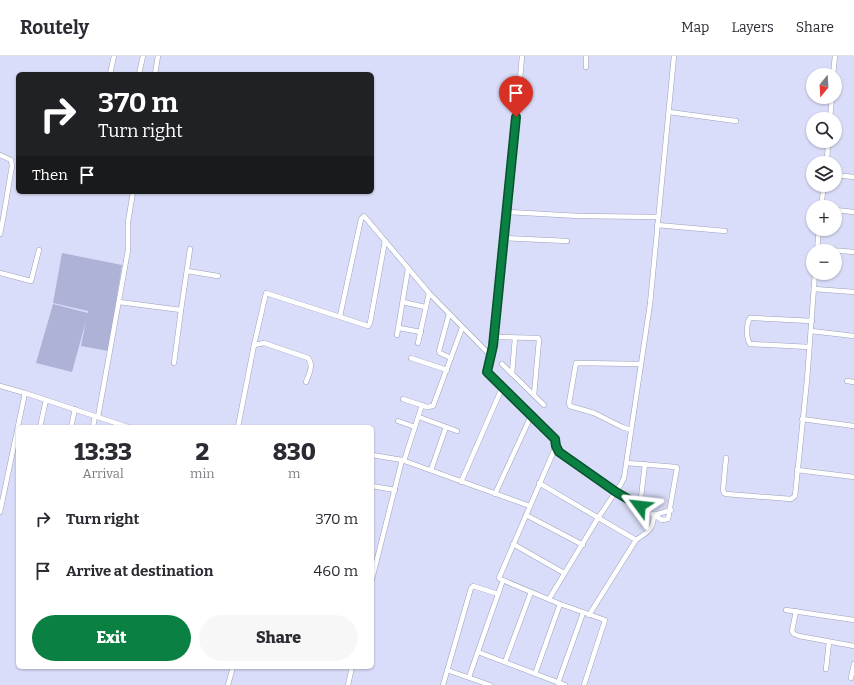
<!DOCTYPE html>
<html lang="en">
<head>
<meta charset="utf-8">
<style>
  :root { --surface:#fff; --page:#f7f7f7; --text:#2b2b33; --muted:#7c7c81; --line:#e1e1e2; --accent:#0b8043 }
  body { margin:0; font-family:Bitter,serif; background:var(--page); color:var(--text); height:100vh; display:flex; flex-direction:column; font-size:15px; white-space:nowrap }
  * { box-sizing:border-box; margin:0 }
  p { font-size:13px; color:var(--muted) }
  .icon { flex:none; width:22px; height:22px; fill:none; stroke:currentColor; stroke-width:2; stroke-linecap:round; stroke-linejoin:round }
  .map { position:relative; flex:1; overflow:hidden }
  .panel { position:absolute; left:16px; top:369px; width:358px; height:244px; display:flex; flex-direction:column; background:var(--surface); border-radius:6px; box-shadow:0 1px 3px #0004 }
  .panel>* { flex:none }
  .hud { position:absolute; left:16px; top:16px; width:358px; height:122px; border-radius:6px; box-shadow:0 1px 3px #0004; background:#202124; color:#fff; overflow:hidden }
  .needle { width:26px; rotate:198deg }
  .fabs { position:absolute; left:806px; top:12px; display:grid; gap:8px }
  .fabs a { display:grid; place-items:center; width:36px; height:36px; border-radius:50%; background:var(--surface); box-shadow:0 1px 3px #0004; font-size:20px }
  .pin { position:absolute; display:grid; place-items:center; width:34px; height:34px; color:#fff; margin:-41px -17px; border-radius:50% 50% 50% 0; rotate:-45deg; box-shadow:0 0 4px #0007 }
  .pin .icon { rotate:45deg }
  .me { position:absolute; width:44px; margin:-22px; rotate:300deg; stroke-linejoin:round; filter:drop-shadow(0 0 3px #0008) }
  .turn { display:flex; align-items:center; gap:14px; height:84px; padding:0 16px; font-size:18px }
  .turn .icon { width:52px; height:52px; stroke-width:2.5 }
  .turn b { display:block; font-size:28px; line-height:34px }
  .then { display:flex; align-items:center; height:38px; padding:0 16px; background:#0003; gap:8px; font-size:15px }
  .eta { display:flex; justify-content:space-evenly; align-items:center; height:68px; text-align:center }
  .eta b { font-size:24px; font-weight:800; line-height:28px }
  .cta { display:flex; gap:8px; margin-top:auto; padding:8px 16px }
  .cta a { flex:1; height:46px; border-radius:24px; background:var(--accent); color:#fff; font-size:16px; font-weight:800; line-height:46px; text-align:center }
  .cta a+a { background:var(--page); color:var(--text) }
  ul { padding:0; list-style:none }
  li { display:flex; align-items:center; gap:12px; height:52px; padding:0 16px }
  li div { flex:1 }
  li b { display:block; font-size:15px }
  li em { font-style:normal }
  header { display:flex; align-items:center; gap:24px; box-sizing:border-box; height:56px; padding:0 20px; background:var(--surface); border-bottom:1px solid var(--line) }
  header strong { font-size:19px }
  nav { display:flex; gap:22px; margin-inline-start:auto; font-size:14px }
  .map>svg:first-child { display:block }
  .green { fill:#adb2d6 }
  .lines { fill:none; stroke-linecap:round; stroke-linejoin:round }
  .street-casing { stroke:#9da1bb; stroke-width:5.5 }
  .street { stroke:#fff; stroke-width:4.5 }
  .route-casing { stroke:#07532c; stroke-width:10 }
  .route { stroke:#0b8043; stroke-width:7 }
</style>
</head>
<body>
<header>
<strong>Routely</strong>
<nav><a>Map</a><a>Layers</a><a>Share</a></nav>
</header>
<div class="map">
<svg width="854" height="629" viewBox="0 0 854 629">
  <rect width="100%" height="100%" fill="#d9ddf9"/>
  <polygon class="green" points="62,197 122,209 108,295 81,290 86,265 72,316 36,307 53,248 88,257 88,255 53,247"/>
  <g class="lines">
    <g class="street-casing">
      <g id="street">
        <polyline points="522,0 510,137 493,289 492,301 487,316 555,383 556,390 559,396 616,436 662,464 668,463 677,412 676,411 627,407"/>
        <polyline points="586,11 586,0"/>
        <polyline points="110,18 114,0"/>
        <polyline points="139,18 143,0"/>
        <polyline points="155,18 158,0"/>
        <polyline points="833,19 835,0"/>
        <polyline points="669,56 736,65"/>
        <polyline points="830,63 832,41"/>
        <path d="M0 99 11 104 12 110C8 132 5 155 0 178"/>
        <polyline points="827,107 828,85"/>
        <polyline points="835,119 854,121"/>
        <polyline points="821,151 824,129"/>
        <polyline points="835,154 854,156"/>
        <polyline points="507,156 579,160 658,161"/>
        <polyline points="657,169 725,175"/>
        <polyline points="505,182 567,185"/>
        <polyline points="817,193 854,196"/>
        <polyline points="817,195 819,173"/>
        <polyline points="187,215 218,220"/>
        <polyline points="0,217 31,225 39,194"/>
        <polyline points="814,233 854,236"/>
        <polyline points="119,246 181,254 174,307"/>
        <polyline points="403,246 425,251"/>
        <polyline points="181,254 190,193"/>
        <polyline points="449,258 439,295 440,297 451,302"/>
        <polyline points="340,260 361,163 364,160 429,237 492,301"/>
        <polyline points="399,272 421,276"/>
        <polyline points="811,275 854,280"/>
        <polyline points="397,279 408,213"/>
        <polyline points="494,281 538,282 539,284 534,339"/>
        <polyline points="418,287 429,237"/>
        <path d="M254 289 264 287 308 302C314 309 309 318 306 326"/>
        <path d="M809 291 750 288C746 282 746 268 750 262H753L812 265"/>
        <polyline points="411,302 447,314"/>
        <polyline points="502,308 544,349"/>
        <polyline points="512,318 515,282"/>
        <polyline points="847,325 854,326"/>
        <polyline points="0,330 25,337 128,371"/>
        <polyline points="403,343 427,351 433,350 462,272"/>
        <polyline points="98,361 128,194 128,166 133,136"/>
        <polyline points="419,361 457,375"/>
        <polyline points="802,363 854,370"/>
        <polyline points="398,365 415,371"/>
        <polyline points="40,371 46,344"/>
        <polyline points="71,371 75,353"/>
        <polyline points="93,371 95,360"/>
        <polyline points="238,371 254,289 266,237 368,270 370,267 385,185"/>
        <polyline points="631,374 622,371 594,357 570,350 569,347 576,307 641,308"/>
        <polyline points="556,390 499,522 500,523 560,548 605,564 584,629"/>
        <polyline points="372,399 402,404 530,450"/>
        <polyline points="726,402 723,434 724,437 726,438 791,443 795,440 807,324 815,217"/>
        <polyline points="404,405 422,349"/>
        <polyline points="431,414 446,371"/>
        <polyline points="797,414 854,421"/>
        <polyline points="461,426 502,332"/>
        <polyline points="539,427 636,484 589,559"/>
        <polyline points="372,430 395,434"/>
        <polyline points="495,438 531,360"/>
        <polyline points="640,450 645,408"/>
        <polyline points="0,456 25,337"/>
        <polyline points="526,459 583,489"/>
        <polyline points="654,459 671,454"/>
        <path d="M636 484C647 476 653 475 654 459"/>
        <polyline points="513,488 564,517"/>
        <polyline points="372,523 402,404"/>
        <polyline points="549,543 598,462 621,428 624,422 650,248 674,0"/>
        <polyline points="786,554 854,564"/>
        <polyline points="796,555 792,575 794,578 799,580 854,590"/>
        <polyline points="478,596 565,629"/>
        <polyline points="505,606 531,536"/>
        <polyline points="826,613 829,586"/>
        <polyline points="447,614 490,629"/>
        <polyline points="535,618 560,548"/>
        <polyline points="469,621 503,524"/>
        <polyline points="851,622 854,608"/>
        <polyline points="558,627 583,557"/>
        <polyline points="228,629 233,611"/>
        <polyline points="348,629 352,611"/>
        <polyline points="443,629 471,532 473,530 498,538"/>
      </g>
    </g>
    <use href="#street" class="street"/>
  </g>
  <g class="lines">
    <g class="route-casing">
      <polyline id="route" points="516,61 493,290 487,316 555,383 556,390 559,396 616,436 640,450"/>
    </g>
    <use href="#route" class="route"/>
  </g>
</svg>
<div class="fabs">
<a><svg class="needle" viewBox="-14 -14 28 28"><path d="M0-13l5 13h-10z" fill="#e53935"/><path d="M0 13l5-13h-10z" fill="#7c7c81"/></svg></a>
<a><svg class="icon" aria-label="search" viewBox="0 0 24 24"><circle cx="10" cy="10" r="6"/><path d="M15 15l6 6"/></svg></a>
<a><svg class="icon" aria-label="layers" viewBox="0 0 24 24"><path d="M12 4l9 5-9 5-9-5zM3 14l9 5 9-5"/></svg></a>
<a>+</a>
<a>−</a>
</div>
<div class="pin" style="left:516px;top:61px;background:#d93025"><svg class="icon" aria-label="arrive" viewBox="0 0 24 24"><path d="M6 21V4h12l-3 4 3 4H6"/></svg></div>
<svg class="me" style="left:640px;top:450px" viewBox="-20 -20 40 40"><path d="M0-17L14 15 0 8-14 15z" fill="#0b8043" stroke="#fff" stroke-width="4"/></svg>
<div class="hud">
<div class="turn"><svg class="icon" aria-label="right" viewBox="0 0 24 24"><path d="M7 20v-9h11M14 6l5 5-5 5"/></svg><div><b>370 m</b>Turn right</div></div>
<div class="then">Then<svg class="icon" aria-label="arrive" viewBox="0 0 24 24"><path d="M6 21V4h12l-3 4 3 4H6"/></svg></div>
</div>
<section class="panel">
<div class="eta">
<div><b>13:33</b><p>Arrival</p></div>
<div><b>2</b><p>min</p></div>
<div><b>830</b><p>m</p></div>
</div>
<ul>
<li><svg class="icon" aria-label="right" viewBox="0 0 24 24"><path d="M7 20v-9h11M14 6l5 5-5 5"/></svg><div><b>Turn right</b></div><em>370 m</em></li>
<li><svg class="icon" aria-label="arrive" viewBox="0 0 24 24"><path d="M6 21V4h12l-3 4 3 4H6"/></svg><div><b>Arrive at destination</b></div><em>460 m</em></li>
</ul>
<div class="cta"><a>Exit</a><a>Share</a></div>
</section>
</div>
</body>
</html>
